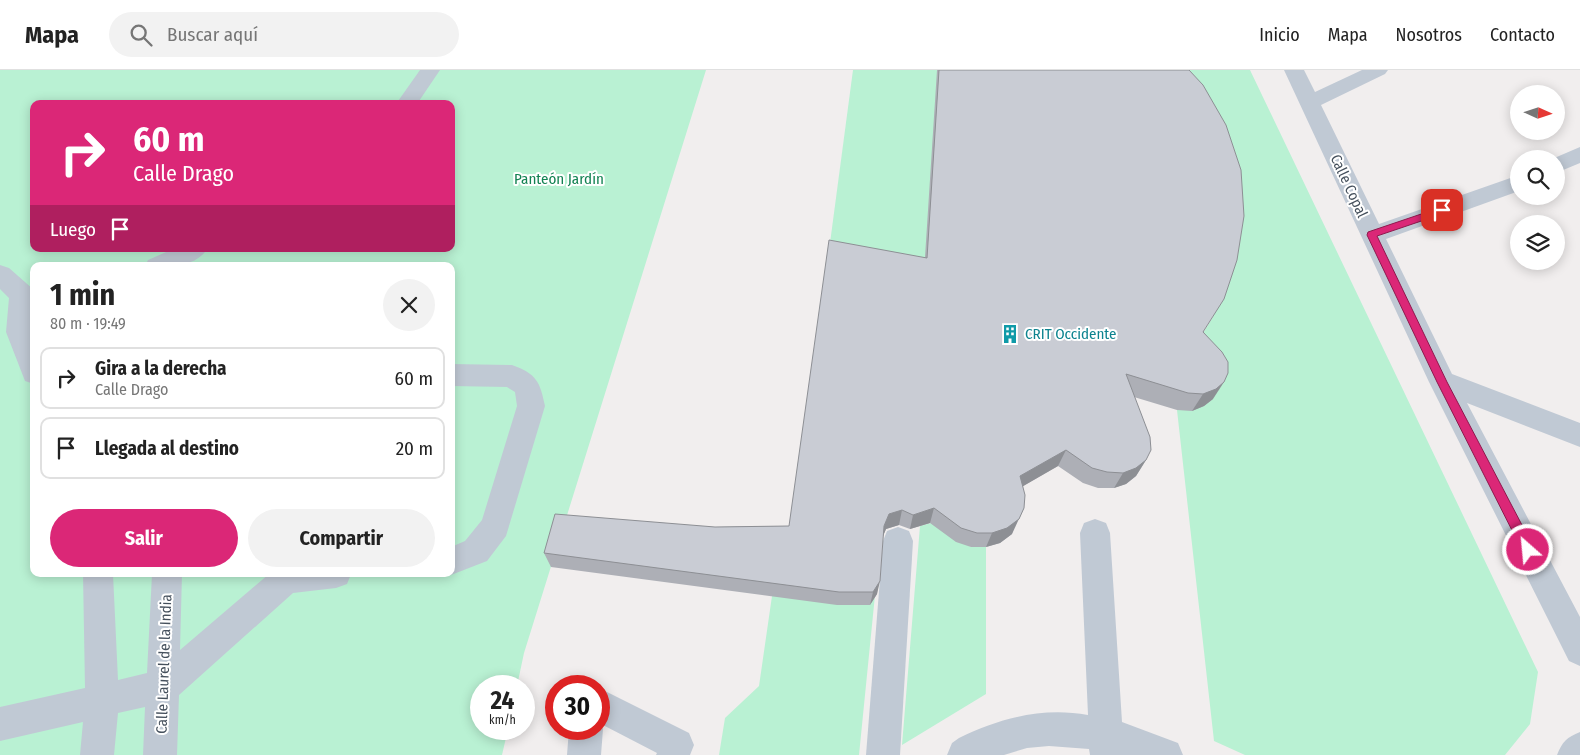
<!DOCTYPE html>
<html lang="es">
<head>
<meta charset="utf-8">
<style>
  :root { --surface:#fff; --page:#f2f2f2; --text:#222; --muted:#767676; --line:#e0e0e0; --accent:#db2777 }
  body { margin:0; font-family:"Fira Sans Condensed",sans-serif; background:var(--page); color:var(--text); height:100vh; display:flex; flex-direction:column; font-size:19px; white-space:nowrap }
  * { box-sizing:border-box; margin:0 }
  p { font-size:16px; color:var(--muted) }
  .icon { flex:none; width:28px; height:28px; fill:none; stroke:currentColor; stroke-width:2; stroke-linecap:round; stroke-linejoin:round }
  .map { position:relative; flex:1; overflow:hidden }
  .drawer { position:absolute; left:30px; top:192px; width:425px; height:315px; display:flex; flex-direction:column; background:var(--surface); border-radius:10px; box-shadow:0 2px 12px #0003 }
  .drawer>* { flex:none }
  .hud { position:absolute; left:30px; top:30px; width:425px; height:152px; border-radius:10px; box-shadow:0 2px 12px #0003; background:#db2777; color:#fff; overflow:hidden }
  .needle { width:32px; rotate:93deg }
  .tools { position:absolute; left:1510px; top:15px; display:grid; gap:10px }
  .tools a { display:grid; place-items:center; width:55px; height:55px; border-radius:50%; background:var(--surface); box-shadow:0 2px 12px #0003; font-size:25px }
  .speed { position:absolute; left:470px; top:605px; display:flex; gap:10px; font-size:25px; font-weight:700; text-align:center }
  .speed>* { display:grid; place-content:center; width:65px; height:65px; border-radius:50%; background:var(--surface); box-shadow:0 2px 12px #0003; line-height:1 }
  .speed small { font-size:12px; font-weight:400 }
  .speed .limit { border:8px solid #d22; background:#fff; color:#111 }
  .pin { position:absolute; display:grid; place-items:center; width:42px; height:42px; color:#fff; margin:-21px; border-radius:10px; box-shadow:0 2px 8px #0006 }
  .me { position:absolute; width:55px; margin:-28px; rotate:333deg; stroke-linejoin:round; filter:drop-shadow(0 0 4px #0008) }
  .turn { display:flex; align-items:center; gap:18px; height:105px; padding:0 20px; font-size:22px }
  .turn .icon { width:65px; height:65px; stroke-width:2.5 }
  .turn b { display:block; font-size:35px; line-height:42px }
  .then { display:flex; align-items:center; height:48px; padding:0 20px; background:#0003; gap:10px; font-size:19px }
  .round { display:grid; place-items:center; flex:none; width:52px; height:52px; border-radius:26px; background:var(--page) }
  .overview { display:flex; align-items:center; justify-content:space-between; height:85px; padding:0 20px }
  h1 { font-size:30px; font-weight:700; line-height:38px }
  .action { display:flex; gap:10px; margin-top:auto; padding:10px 20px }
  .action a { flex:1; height:58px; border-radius:30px; background:var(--accent); color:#fff; font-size:20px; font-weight:700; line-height:58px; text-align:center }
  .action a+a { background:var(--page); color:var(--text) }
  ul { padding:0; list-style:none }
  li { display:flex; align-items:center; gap:15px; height:62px; margin:0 10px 8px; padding:0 10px; border:2px solid var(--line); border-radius:10px }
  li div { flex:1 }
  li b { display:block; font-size:19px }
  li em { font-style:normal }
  header { display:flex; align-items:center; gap:30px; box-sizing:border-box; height:70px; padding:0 25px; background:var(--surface); border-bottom:1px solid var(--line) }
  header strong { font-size:24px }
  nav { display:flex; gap:28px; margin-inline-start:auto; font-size:18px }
  .search { width:350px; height:45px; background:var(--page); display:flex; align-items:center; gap:12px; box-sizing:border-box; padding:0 18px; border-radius:28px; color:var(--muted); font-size:19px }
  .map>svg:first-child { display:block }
  .green { fill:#b9f1d3; fill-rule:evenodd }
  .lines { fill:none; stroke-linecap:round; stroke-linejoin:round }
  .minor { fill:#c0c9d4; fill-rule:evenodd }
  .wall { fill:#adafb6 }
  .shaded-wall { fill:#8d8f94 }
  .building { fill:#c9ccd4; stroke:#8d8f94 }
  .route { fill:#db2777; stroke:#8e194d }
  .labels { text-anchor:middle; stroke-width:4; stroke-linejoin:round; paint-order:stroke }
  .park-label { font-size:15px; fill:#128252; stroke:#fff }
  .street-label { font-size:15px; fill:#45505c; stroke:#fff }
  .culture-label { font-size:15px; fill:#0d838f; stroke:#fff; text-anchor:start }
</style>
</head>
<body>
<header>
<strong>Mapa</strong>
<div class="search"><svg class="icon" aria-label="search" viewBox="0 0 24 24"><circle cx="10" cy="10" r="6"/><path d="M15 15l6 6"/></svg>Buscar aquí</div>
<nav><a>Inicio</a><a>Mapa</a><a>Nosotros</a><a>Contacto</a></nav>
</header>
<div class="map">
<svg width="1580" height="685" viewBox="0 0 1580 685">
  <rect width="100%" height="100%" fill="#f1eeee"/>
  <g class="green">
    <path d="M0 0H706L524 583 517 616H481V659H508L502 685H0ZM34 34H451V179H34ZM34 196H451V504H34Z"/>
    <polygon points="853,0 1074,0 925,188 828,188"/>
    <polygon points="1165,0 1250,0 1538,602 1530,654 1505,685 1245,685 1214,671 1177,340 1191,282 1213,247 1226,209"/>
    <polygon points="935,452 971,477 986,477 986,624 902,675 920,456"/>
    <polygon points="875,525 859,685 719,685 725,648 759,616 772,526"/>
  </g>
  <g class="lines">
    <g class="minor">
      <polygon points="420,0 440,0 417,34 396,34"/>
      <polygon points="1284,0 1304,0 1315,22 1362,0 1388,0 1385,4 1321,35 1379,154 1519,105 1519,121 1386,169 1452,304 1580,353 1580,377 1467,333 1580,547 1580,596 1569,591 1429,312"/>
      <polygon points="1580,77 1580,93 1556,103 1556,89 1552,89"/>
      <path d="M173 179H207C195 199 165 196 145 196L148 190Z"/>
      <polygon points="0,195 9,198 34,220 32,262 34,267 34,314 25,311 6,262 9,228 0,219"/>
      <path d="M451 294 512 295C537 304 540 312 545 336L506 466 487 491 451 505 447 504H451V477L465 471 482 450 517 336 515 322 507 317 451 316Z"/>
      <path d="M1095 449 1106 453 1110 463 1122 652 1178 673 1183 685H1090L1089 679 1049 676 1027 678 1004 685H947L952 673 959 668C1000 648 1042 637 1088 645L1080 463 1084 453Z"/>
      <polygon points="898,457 909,461 913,471 900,685 866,685 883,471 887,461"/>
      <polygon points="83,504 113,504 118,610 147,603 152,504 182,504 180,580 269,504 351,504 347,514 336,518 293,523 179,625 177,685 143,685 145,637 118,643 114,685 80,685 83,652 0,671 0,637 85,618"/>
      <polygon points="599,618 689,663 694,675 690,685 656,685 657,683 601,654 603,659 601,685 567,685 569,659 599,659"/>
      <path d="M1580 662V685H1557C1562 672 1567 667 1580 662Z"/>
    </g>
  </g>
  <polygon class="wall" points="937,0 1189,0 1204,262 1213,329 1204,336 1192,341 1177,340 1134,327 1146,390 1136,406 1126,414 1114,418 1098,418 1083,413 1058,396 1023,416 1012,464 1000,473 986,477 971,477 956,472 930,453 910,459 899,455 886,459 883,466 877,524 870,535 837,535 551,497 544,483 715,457 789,456 925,187"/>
  <g class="shaded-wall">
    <polygon points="1224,312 1213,329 1204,336 1192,341 1203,324"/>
    <polygon points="1066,380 1058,396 1013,422 1020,406"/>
    <polygon points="1146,390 1136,406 1126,414 1114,418 1123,403"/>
    <polygon points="934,438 930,453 910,459 913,445"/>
    <polygon points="1024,438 1012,464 1000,473 986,477 992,463"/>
    <polygon points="902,440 899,455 886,459 881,471 884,456 889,444"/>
    <polygon points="880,511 877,524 870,535 873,522"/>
  </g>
  <polygon class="building" points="939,0 1189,0 1203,15 1226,55 1241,100 1244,146 1237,190 1224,229 1203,262 1222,282 1228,292 1228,303 1224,312 1216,319 1203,324 1188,323 1126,304 1150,367 1151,380 1146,390 1136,398 1123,403 1107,402 1092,398 1066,380 1020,406 1025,425 1024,438 1019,449 1007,458 992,463 977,463 961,458 934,438 913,445 902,440 889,444 884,456 880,511 873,522 839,522 544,483 555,444 715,457 789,456 829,170 927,188"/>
  <polygon class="route" points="1442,137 1446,140 1445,143 1377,166 1447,312 1533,476 1535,480 1533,484 1528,486 1524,484 1437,312 1367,165 1368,162"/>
  <defs>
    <g id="building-bare" transform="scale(1.5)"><path d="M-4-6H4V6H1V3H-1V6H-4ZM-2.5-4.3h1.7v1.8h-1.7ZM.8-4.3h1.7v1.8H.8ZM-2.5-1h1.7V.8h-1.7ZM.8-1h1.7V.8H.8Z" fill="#0f9aa8" stroke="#fff" stroke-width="2.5" paint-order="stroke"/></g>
  </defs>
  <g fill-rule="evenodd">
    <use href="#building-bare" x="1010" y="264"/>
  </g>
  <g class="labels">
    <g class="park-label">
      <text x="559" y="114">Panteón Jardín</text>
    </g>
    <g class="street-label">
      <text transform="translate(1349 116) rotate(65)" y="5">Calle Copal</text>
      <text transform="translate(164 594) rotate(-88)" y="5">Calle Laurel de la India</text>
    </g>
    <g class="culture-label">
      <text x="1025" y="269">CRIT Occidente</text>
    </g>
  </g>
</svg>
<div class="tools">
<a><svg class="needle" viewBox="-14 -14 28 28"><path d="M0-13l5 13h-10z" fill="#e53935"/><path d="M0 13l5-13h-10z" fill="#767676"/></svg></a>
<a><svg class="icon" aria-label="search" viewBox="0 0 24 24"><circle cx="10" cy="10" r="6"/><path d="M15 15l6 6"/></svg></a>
<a><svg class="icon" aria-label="layers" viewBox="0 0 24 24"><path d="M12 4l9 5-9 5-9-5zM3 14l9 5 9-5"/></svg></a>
</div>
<div class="speed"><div>24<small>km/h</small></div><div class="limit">30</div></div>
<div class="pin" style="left:1442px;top:140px;background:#d93025"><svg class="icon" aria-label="arrive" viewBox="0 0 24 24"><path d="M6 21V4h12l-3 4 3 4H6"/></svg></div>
<svg class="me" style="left:1528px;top:480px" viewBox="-20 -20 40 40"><circle r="17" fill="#db2777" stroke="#fff" stroke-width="3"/><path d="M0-11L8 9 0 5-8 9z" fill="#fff"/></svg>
<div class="hud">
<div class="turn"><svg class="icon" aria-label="right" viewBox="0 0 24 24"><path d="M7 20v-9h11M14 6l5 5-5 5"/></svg><div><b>60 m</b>Calle Drago</div></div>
<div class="then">Luego<svg class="icon" aria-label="arrive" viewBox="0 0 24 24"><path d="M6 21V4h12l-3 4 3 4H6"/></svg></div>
</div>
<section class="drawer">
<div class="overview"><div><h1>1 min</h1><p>80 m · 19:49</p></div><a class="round"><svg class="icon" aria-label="close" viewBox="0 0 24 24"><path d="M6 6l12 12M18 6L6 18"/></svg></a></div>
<ul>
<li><svg class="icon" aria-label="right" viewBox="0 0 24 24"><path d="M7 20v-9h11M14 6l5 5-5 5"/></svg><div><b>Gira a la derecha</b><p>Calle Drago</p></div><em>60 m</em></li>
<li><svg class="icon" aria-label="arrive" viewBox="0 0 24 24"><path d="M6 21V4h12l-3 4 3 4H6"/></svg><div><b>Llegada al destino</b></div><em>20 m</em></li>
</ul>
<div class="action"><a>Salir</a><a>Compartir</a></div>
</section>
</div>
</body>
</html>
